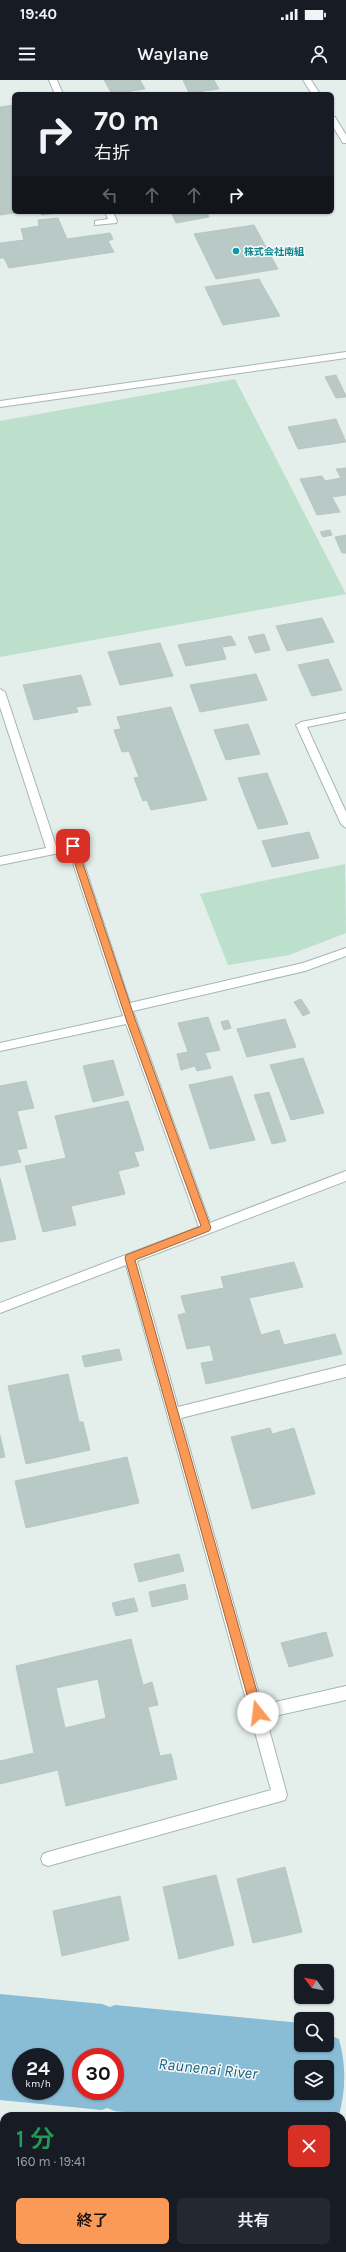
<!DOCTYPE html>
<html lang="ja">
<head>
<meta charset="utf-8">
<style>
  :root { --surface:#171b24; --page:#242831; --text:#f1f3f6; --muted:#9ea1a6; --accent:#fa9a56 }
  body { margin:0; font-family:Karla,"Noto Sans JP",sans-serif; background:var(--page); color:var(--text); height:100vh; display:flex; flex-direction:column; font-size:15px; white-space:nowrap }
  * { box-sizing:border-box; margin:0 }
  p { font-size:13px; color:var(--muted) }
  .icon { flex:none; width:22px; height:22px; fill:none; stroke:currentColor; stroke-width:2; stroke-linecap:round; stroke-linejoin:round }
  .map { position:relative; flex:1; overflow:hidden }
  .sheet { position:absolute; left:0px; top:2032px; width:346px; height:140px; display:flex; flex-direction:column; background:var(--surface); border-radius:12px 12px 0 0; box-shadow:0 1px 3px #0004 }
  .sheet>* { flex:none }
  .top-card { position:absolute; left:12px; top:12px; width:322px; height:122px; border-radius:6px; box-shadow:0 1px 3px #0004; background:#171b24; color:var(--text); overflow:hidden }
  .needle { width:26px; rotate:303deg }
  .controls { position:absolute; left:294px; top:1884px; display:grid; gap:8px }
  .controls a { display:grid; place-items:center; width:40px; height:40px; border-radius:6px; background:var(--surface); box-shadow:0 1px 3px #0004; font-size:20px }
  .speed { position:absolute; left:12px; top:1968px; display:flex; gap:8px; font-size:20px; font-weight:700; text-align:center }
  .speed>* { display:grid; place-content:center; width:52px; height:52px; border-radius:50%; background:var(--surface); box-shadow:0 1px 3px #0004; line-height:1 }
  .speed small { font-size:10px; font-weight:400 }
  .speed .limit { border:6px solid #d22; background:#fff; color:#111 }
  .pin { position:absolute; display:grid; place-items:center; width:34px; height:34px; color:#fff; margin:-17px; border-radius:8px; box-shadow:0 2px 6px #0006 }
  .me { position:absolute; width:44px; margin:-22px; rotate:344deg; stroke-linejoin:round; filter:drop-shadow(0 0 3px #0008) }
  .turn { display:flex; align-items:center; gap:14px; height:84px; padding:0 16px; font-size:18px }
  .turn .icon { width:52px; height:52px; stroke-width:2.5 }
  .turn b { display:block; font-size:28px; line-height:34px }
  .lanes { display:flex; align-items:center; height:38px; padding:0 16px; background:#0003; justify-content:center; gap:20px; direction:ltr }
  .lanes .off { opacity:.35 }
  .round { display:grid; place-items:center; flex:none; width:42px; height:42px; border-radius:6px; background:var(--page) }
  .summary { display:flex; align-items:center; justify-content:space-between; height:68px; padding:0 16px }
  h1 { font-size:24px; font-weight:600; line-height:30px; color:#1e9e55 }
  .cta { display:flex; gap:8px; margin-top:auto; padding:8px 16px }
  .cta a { flex:1; height:46px; border-radius:6px; background:var(--accent); color:#111; font-size:16px; font-weight:600; line-height:46px; text-align:center }
  .cta a+a { background:var(--page); color:var(--text) }
  .status { display:flex; justify-content:space-between; align-items:center; height:28px; padding:0 20px; background:var(--surface); direction:ltr }
  .status svg { height:11px; fill:currentColor }
  header { display:flex; justify-content:space-between; align-items:center; height:52px; padding:0 16px; background:var(--surface); font-size:18px; font-weight:600 }
  .map>svg:first-child { display:block }
  .green { fill:#bce0cc }
  .lines { fill:none; stroke-linecap:round; stroke-linejoin:round }
  .river { fill:#89bdd6; fill-rule:evenodd }
  .building { fill:#b9c9c5; stroke:#b6c8c4; fill-rule:evenodd }
  .minor-casing { stroke:#a6b7b4; stroke-width:2 }
  .minor { fill:#fff; fill-rule:evenodd }
  .route { fill:#fa9a56; stroke:#a26438 }
  .culture-dot { fill:#0f9aa8; stroke:#f5faf8; stroke-width:1.5 }
  .labels { text-anchor:middle; stroke-width:3; stroke-linejoin:round; paint-order:stroke }
  .far-culture-label { font-size:10px; font-weight:bold; fill:#0d838f; stroke:#f5faf8; text-anchor:start }
  .near-water-label { font-size:16px; font-style:italic; fill:#185e81; stroke:#f5faf8 }
</style>
</head>
<body>
<div class="status"><b>19:40</b><svg viewBox="0 0 49 12"><path d="M0 12V9h3v3zM5 12V6h3v6zM10 12V3h3v9zM15 12V0h3v12zM26 1h20v11H26zM47 4h2v5h-2z"/></svg></div>
<header><svg class="icon" aria-label="menu" viewBox="0 0 24 24"><path d="M4 6h16M4 12h16M4 18h16"/></svg>Waylane<svg class="icon" aria-label="person" viewBox="0 0 24 24"><circle cx="12" cy="8" r="4"/><path d="M4 21q1-7 8-7t8 7"/></svg></header>
<div class="map">
<svg width="346" height="2172" viewBox="0 0 346 2172">
  <rect width="100%" height="100%" fill="#e4eeeb"/>
  <g class="green">
    <polygon points="235,299 346,514 0,577 0,341"/>
    <polygon points="345,784 346,853 289,875 228,885 200,814"/>
  </g>
  <g class="lines">
    <path class="river" d="M0 1914 102 1924 110 1927 115 1925 301 1943V1965H327V1954L339 1959C346 1985 346 2009 339 2035L336 2036H161L115 2031 107 2028 102 2030 0 2020ZM21 1977H55V2011H21ZM81 1977H115V2011H81ZM301 1987H327V2013H301Z"/>
  </g>
  <g class="building">
    <polygon points="104,0 140,0 145,9 112,14"/>
    <polygon points="183,0 214,0 219,9 189,13"/>
    <polygon points="14,25 14,132 21,132 0,135 0,27"/>
    <polygon points="40,132 65,132 42,135"/>
    <polygon points="171,132 207,132 209,137 176,143"/>
    <polygon points="58,138 67,159 110,153 113,159 108,161 114,172 9,188 4,178 0,178 0,163 24,160 21,149 39,146 38,140"/>
    <polygon points="254,145 278,189 216,199 194,154"/>
    <polygon points="259,199 280,236 223,245 205,207"/>
    <polygon points="336,295 346,316 346,317 336,318 325,297"/>
    <polygon points="336,339 346,362 298,369 288,347"/>
    <polygon points="346,388 346,415 332,417 340,432 317,435 300,399 322,396 325,401 341,398 336,389"/>
    <polygon points="330,450 332,455 323,457 320,452"/>
    <polygon points="346,455 346,473 342,473 335,457"/>
    <polygon points="322,538 334,562 287,571 276,546"/>
    <polygon points="264,554 270,570 255,573 248,557"/>
    <polygon points="231,556 236,565 222,567 226,579 186,586 178,565"/>
    <polygon points="160,563 173,596 120,605 108,572"/>
    <polygon points="328,579 342,610 312,616 298,585"/>
    <polygon points="256,594 267,620 200,632 190,605"/>
    <polygon points="81,595 91,625 76,627 78,632 34,640 23,605"/>
    <polygon points="171,627 207,720 151,730 147,720 143,721 134,698 139,697 129,671 122,672 114,650 121,649 117,637"/>
    <polygon points="248,644 260,674 226,680 214,650"/>
    <polygon points="267,693 288,744 258,749 238,698"/>
    <polygon points="309,752 319,778 272,787 262,761"/>
    <polygon points="301,919 310,933 303,936 294,922"/>
    <polygon points="208,937 220,970 205,973 211,988 197,991 195,986 181,990 177,974 188,972 178,943"/>
    <polygon points="285,939 296,967 247,977 237,949"/>
    <polygon points="228,940 231,948 224,950 221,942"/>
    <polygon points="303,978 324,1033 291,1040 270,985"/>
    <polygon points="113,980 124,1015 93,1022 83,986"/>
    <polygon points="232,996 255,1060 210,1069 189,1005"/>
    <polygon points="26,1001 34,1028 17,1031 27,1068 17,1070 21,1082 0,1086 0,1006"/>
    <polygon points="269,1012 286,1061 272,1064 254,1015"/>
    <polygon points="128,1021 144,1070 134,1072 139,1086 118,1091 125,1114 71,1126 76,1145 43,1152 25,1086 66,1078 55,1036"/>
    <polygon points="0,1098 16,1159 0,1162"/>
    <polygon points="294,1182 303,1207 249,1218 261,1255 279,1250 284,1265 335,1254 342,1274 206,1304 201,1283 214,1281 210,1265 187,1269 178,1235 186,1233 181,1216 224,1208 221,1197"/>
    <polygon points="119,1269 122,1280 85,1287 82,1276"/>
    <polygon points="68,1294 79,1342 83,1342 90,1370 26,1384 8,1306"/>
    <polygon points="270,1348 272,1354 294,1348 315,1414 252,1429 231,1357"/>
    <polygon points="0,1355 5,1377 0,1378"/>
    <polygon points="127,1377 139,1423 26,1448 15,1401"/>
    <polygon points="179,1474 184,1491 139,1502 134,1484"/>
    <polygon points="185,1504 188,1519 152,1527 149,1512"/>
    <polygon points="134,1518 138,1531 116,1536 112,1523"/>
    <polygon points="326,1552 333,1576 289,1587 281,1563"/>
    <path d="M131 1559 143 1605 152 1602 158 1625 148 1627 160 1676 171 1674 177 1699 66 1726 58 1690 0 1704V1681L34 1673 16 1586ZM98 1599 106 1638 65 1648 56 1608Z"/>
    <polygon points="285,1787 302,1852 253,1863 237,1799"/>
    <polygon points="216,1795 234,1865 179,1879 163,1807"/>
    <polygon points="120,1816 129,1860 62,1876 53,1831"/>
  </g>
  <g class="lines">
    <g class="minor-casing">
      <g id="minor">
        <polygon points="49,0 57,0 63,14 55,14"/>
        <polygon points="303,0 311,0 320,14 312,14"/>
        <polygon points="332,37 335,37 346,55 346,63 343,63 332,45"/>
        <polygon points="105,132 113,132 117,141 116,143 95,145 95,141 108,139"/>
        <polygon points="346,272 346,278 0,327 0,321"/>
        <polygon points="0,609 5,612 56,766 73,762 78,766 130,923 303,883 346,868 346,876 305,891 133,931 210,1143 346,1091 346,1101 137,1181 178,1327 346,1285 346,1297 181,1338 262,1625 346,1606 346,1620 266,1638 287,1715 285,1720 48,1786 43,1784 41,1779 43,1774 48,1772 271,1710 126,1185 0,1233 0,1223 199,1147 126,944 0,971 0,963 123,936 69,771 0,785 0,777 46,768 0,627"/>
        <polygon points="346,633 346,639 307,647 346,732 346,748 341,744 296,645 301,642"/>
      </g>
    </g>
    <use href="#minor" class="minor"/>
  </g>
  <polygon class="route" points="70,763 76,763 77,766 135,939 211,1148 209,1151 135,1180 263,1633 258,1638 252,1633 125,1178 126,1175 201,1146 126,939 69,766"/>
  <circle class="culture-dot" cx="236" cy="171" r="4"/>
  <g class="labels">
    <g class="far-culture-label">
      <text x="244" y="175">株式会社南組</text>
    </g>
    <g class="near-water-label">
      <text transform="translate(208 1988) rotate(6)" y="6">Raunenai River</text>
    </g>
  </g>
</svg>
<div class="controls">
<a><svg class="needle" viewBox="-14 -14 28 28"><path d="M0-13l5 13h-10z" fill="#e53935"/><path d="M0 13l5-13h-10z" fill="#9ea1a6"/></svg></a>
<a><svg class="icon" aria-label="search" viewBox="0 0 24 24"><circle cx="10" cy="10" r="6"/><path d="M15 15l6 6"/></svg></a>
<a><svg class="icon" aria-label="layers" viewBox="0 0 24 24"><path d="M12 4l9 5-9 5-9-5zM3 14l9 5 9-5"/></svg></a>
</div>
<div class="speed"><div>24<small>km/h</small></div><div class="limit">30</div></div>
<div class="pin" style="left:73px;top:766px;background:#d93025"><svg class="icon" aria-label="arrive" viewBox="0 0 24 24"><path d="M6 21V4h12l-3 4 3 4H6"/></svg></div>
<svg class="me" style="left:258px;top:1633px" viewBox="-20 -20 40 40"><circle r="19" fill="#fff"/><path d="M0-13L10 11 0 6-10 11z" fill="#fa9a56"/></svg>
<div class="top-card">
<div class="turn"><svg class="icon" aria-label="right" viewBox="0 0 24 24"><path d="M7 20v-9h11M14 6l5 5-5 5"/></svg><div><b>70 m</b>右折</div></div>
<div class="lanes"><svg class="icon off" aria-label="left" viewBox="0 0 24 24"><path d="M17 20v-9H6M10 6l-5 5 5 5"/></svg><svg class="icon off" aria-label="ahead" viewBox="0 0 24 24"><path d="M12 20V5M6 11l6-6 6 6"/></svg><svg class="icon off" aria-label="ahead" viewBox="0 0 24 24"><path d="M12 20V5M6 11l6-6 6 6"/></svg><svg class="icon" aria-label="right" viewBox="0 0 24 24"><path d="M7 20v-9h11M14 6l5 5-5 5"/></svg></div>
</div>
<section class="sheet">
<div class="summary"><div><h1>1 分</h1><p>160 m · 19:41</p></div><a class="round" style="background:#d93025;color:#fff"><svg class="icon" aria-label="close" viewBox="0 0 24 24"><path d="M6 6l12 12M18 6L6 18"/></svg></a></div>
<div class="cta"><a>終了</a><a>共有</a></div>
</section>
</div>
</body>
</html>
